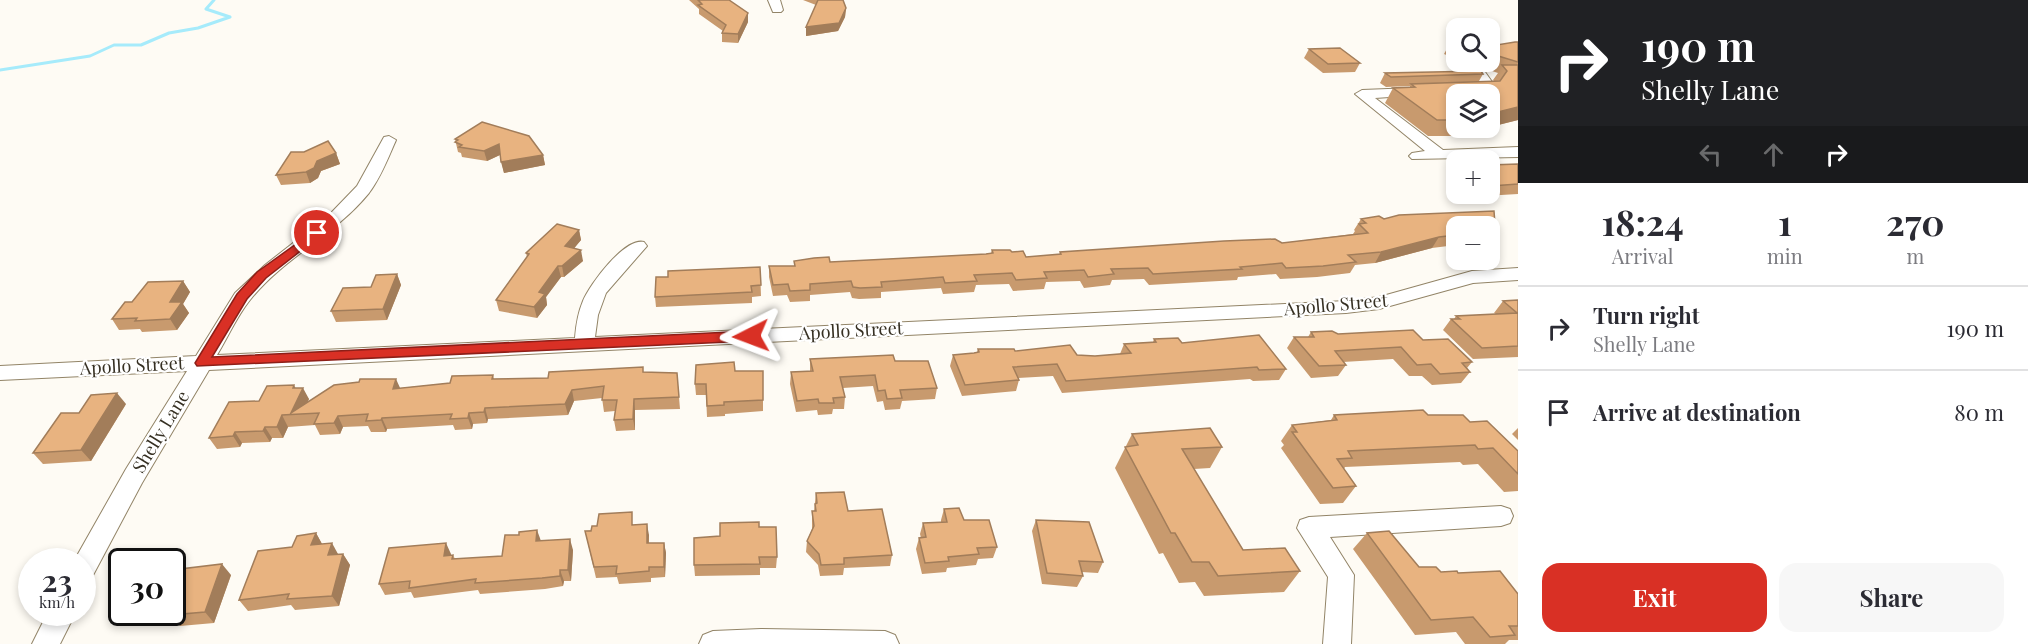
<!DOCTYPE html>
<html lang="en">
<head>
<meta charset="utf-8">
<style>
  :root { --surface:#fff; --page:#f7f7f7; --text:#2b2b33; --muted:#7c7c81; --line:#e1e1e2; --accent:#d93025 }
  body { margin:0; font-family:"Playfair Display",serif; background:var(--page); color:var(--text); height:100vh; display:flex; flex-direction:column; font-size:22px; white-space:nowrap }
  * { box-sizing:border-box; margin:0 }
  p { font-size:20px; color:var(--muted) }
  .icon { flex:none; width:33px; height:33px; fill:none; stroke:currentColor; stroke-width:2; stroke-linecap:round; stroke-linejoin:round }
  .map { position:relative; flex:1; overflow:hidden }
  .details { display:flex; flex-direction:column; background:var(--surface); width:510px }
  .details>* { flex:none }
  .top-card { background:#202124; color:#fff; overflow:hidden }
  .tools { position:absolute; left:1446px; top:18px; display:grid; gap:12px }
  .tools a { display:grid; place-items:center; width:54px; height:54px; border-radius:12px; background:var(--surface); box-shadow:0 3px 9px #0003; font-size:30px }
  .speed { position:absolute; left:18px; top:548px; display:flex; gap:12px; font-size:30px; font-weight:700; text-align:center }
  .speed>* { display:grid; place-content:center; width:78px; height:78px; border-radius:50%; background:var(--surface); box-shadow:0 3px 9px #0003; line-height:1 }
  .speed small { font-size:15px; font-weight:400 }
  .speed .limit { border:3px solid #111; border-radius:9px; background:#fff; color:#111 }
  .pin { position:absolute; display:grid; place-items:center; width:51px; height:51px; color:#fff; margin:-26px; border:3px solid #fff; border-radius:50%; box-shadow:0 2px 6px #0007 }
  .me { position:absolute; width:66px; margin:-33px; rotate:267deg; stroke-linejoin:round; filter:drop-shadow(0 0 4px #0008) }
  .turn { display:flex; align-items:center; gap:21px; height:126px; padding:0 24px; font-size:27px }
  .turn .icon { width:78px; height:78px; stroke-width:2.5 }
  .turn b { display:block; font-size:42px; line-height:51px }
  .lanes { display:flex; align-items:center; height:57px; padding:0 24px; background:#0003; justify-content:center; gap:30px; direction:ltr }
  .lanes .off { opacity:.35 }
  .eta { display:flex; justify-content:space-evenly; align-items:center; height:102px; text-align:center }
  .eta b { font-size:36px; font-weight:700; line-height:42px }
  .action { display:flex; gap:12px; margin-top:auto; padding:12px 24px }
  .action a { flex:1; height:69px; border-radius:18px; background:var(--accent); color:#fff; font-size:24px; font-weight:700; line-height:69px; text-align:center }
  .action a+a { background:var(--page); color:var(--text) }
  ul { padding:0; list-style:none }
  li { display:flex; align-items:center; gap:18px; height:84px; padding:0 24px; border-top:2px solid var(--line) }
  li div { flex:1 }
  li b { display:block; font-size:22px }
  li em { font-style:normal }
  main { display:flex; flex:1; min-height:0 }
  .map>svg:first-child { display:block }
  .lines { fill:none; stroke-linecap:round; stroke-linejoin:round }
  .stream { stroke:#a6ebfb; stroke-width:3 }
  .minor-casing { stroke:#928467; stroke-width:2 }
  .minor { fill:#fff; fill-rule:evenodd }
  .wall { fill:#c89a6e }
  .shaded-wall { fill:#a27d5a }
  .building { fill:#e8b380; stroke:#a27d5a; stroke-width:1.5 }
  .route { fill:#d93025; stroke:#8d1f18; stroke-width:1.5 }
  .labels { text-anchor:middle; stroke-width:4.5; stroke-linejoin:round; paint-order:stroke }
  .street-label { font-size:18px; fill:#363023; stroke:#fff }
</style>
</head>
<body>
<main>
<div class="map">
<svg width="1518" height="644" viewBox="0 0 1518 644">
  <rect width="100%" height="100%" fill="#fefbf4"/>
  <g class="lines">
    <polyline class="stream" points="0,70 90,56 114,45 141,45 169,33 198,28 230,17 206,9 214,0"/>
    <g class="minor-casing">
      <g id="minor">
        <polygon points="768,0 780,0 783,10 781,12 773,12"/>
        <polygon points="1466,62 1478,62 1495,86 1490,93 1466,94 1464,91 1466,88 1481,86"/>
        <polygon points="1414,88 1421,92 1419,95 1375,98 1443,150 1518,147 1518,157 1412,159 1409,156 1412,153 1425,151 1355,94 1362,90"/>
        <path d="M389 136 396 140C388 158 381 177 369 193 335 235 283 258 250 300 237 316 228 337 217 355L575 338C576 325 578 313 583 301 590 284 625 237 644 242L647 246 606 293 598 315 595 337 1346 301 1379 297 1472 271 1518 268V280L1473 283 1379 309 1346 313 209 370 142 483 91 579 82 582V561H74L126 469 187 371 0 380V366L196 356 235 293 265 265 329 215 357 186 384 137Z"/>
        <polygon points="1501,506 1510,509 1513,516 1510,523 1501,526 1330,537 1354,575 1351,644 1323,644 1328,577 1297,528 1300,520 1309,517"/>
        <polygon points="48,612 76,612 60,644 32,644"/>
        <polygon points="761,629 885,631 895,635 899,644 699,644 703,635 713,631"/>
      </g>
    </g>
    <use href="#minor" class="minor"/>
  </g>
  <g class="wall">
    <polygon points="689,0 729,0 748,22 738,43 722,42 722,33 723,31 699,14 699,9"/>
    <polygon points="803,0 843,0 846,8 845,17 838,31 806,36 816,5"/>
    <polygon points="1490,35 1497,45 1518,42 1518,120 1490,127 1456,94 1456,128 1486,128 1453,136 1428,136 1385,103 1393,88 1410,87 1410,86 1386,87 1380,83 1385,73 1483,74 1479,81 1494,81 1493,80 1498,73 1486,69 1479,62 1490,62"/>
    <polygon points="1456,39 1456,59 1444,54 1452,40"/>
    <polygon points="1309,49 1360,63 1355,72 1323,73 1304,58"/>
    <polygon points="455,139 543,155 545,165 504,173 500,155 487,161 462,157 461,153 458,152"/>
    <polygon points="336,153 340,164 321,171 318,178 310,183 281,185 276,175"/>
    <polygon points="1518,164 1518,194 1484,196 1480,194 1490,194 1490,165"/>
    <polygon points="1361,219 1384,219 1495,224 1490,232 1490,226 1456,226 1456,245 1432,248 1375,263 1355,265 1350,273 1317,277 1280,279 1276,274 1238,277 1237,280 1149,285 1144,279 1112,280 1110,285 1084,288 1080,281 1046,282 1044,289 1013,291 1009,284 976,285 974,292 943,294 941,288 881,292 881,298 859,299 852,298 850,292 810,295 810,301 790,302 787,295 773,296 769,277 769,266 794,266 794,261 830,262 986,254 991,253 992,250 1012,252 1026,257 1059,255 1060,252 1282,243 1353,234 1355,231 1354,230"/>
    <polygon points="579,230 581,240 574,248 583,261 564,277 561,277 546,297 547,305 537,318 499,311 496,300 527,257 526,253"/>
    <polygon points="760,267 761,296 752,297 752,303 656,307 655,297 668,277"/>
    <polygon points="397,274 401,285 387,320 336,322 331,311 371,287"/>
    <polygon points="183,281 190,292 183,304 189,313 177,330 142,332 140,329 119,330 112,319 132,302"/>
    <polygon points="1518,300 1518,357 1473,359 1443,330 1451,319 1454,319 1456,316 1496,314 1494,313 1503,301"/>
    <polygon points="1311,332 1423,340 1472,362 1467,368 1470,372 1461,383 1432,385 1422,376 1409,376 1393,359 1343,362 1346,365 1338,376 1311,378 1287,348 1294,337 1308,337"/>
    <polygon points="1154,339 1182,343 1286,369 1279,380 1253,381 1250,379 1062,393 1053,376 1018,378 1019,380 1016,391 962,396 950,366 953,355 974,353 977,352 978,349 1077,355 1095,356 1120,354 1124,344 1153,342"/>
    <polygon points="810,359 895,361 937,388 935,399 902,401 900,409 885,410 883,401 877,402 873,386 843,388 845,397 844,409 833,409 832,414 818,415 817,410 796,412 790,384 791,372 810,371"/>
    <polygon points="735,371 763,371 763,411 725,414 725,416 707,417 706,395 696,395 695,384"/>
    <polygon points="644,372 677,373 680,409 635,410 635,430 616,431 614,420 615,411 604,412 602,398 574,401 568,415 488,419 487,423 473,424 472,429 455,430 453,425 387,429 386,432 371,432 368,426 343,427 340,434 320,435 315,425 288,427 283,438 272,438 270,442 242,443 240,447 217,449 209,438 259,401 295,388 309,399 307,403 400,388 450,383 493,375 494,379 548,378"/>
    <polygon points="126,404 91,461 43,464 33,453"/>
    <polygon points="1334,415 1428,415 1470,422 1518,451 1518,491 1504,492 1478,464 1463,465 1460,462 1345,467 1344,469 1356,486 1343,503 1320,504 1281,448 1284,445 1281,441 1292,425 1331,420"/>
    <polygon points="1518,428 1518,440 1512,434"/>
    <polygon points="1132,434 1222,447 1210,468 1194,469 1243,550 1300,571 1284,592 1204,596 1195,582 1179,583 1163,553 1159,554 1115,468"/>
    <polygon points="816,493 848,511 892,555 890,566 844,568 843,575 820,576 818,565 806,552 807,541 812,529 812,511 814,511"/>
    <polygon points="944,509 964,520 997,547 993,558 978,559 976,565 947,568 946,572 922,574 916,549 919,538 921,538 920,534 923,523 941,522 941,520"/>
    <polygon points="1036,520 1103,562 1098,573 1081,572 1083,576 1077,587 1042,584 1032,531"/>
    <polygon points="634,525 649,535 649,543 664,543 666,553 665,577 651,578 651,582 619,584 617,577 596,578 585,531"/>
    <polygon points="759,527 777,557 776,568 760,568 760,575 695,576 694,565 720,536"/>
    <polygon points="316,533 322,544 338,554 343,554 350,565 339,606 295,610 291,605 248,611 239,600 292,547"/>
    <polygon points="1367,533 1419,567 1441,572 1458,573 1518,594 1518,640 1509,640 1505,644 1465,644 1456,632 1415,635 1353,549"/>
    <polygon points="541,541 573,550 571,581 564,581 563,586 545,589 480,594 478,590 414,598 411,592 385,595 379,584 451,554 451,556 453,555 455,559 502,556"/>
    <polygon points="172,570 231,575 214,623 180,626 170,615 146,619 139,612 172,612"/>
  </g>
  <g class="shaded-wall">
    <polygon points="846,8 845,17 838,31 806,36 806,27"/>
    <polygon points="748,13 748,22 738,43 738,34"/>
    <polygon points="1518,107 1518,120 1490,127 1490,114"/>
    <polygon points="1458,128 1486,128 1453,136"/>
    <polygon points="499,144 502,154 487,161 484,151"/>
    <polygon points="336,153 340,164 321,171 318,178 310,183 306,172 317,161"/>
    <polygon points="543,155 545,165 504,173 501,162"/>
    <polygon points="579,230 581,240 567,257 565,246"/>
    <polygon points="1439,237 1432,248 1375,263 1381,252"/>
    <polygon points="581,250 583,261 564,277 562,266"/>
    <polygon points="558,266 561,277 546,297 547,305 537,318 534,307 539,292"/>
    <polygon points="397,274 401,285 387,320 383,309"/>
    <polygon points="183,281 190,292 183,304 189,313 177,330 170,319 170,302"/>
    <polygon points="396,379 401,390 393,389"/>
    <polygon points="294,385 299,395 303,388 309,399 302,414 291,413"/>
    <polygon points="572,390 574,401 568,415 565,404"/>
    <polygon points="117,393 126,404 91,461 81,450"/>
    <polygon points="634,399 635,410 635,430 633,419"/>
    <polygon points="485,408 488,419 487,423 484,412"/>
    <polygon points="469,413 473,424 472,429 468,418"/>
    <polygon points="282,415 288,427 283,438 277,427"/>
    <polygon points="338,416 343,427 340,434 334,423"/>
    <polygon points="382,418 387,429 386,432 381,420"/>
    <polygon points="265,427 272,438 270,442 263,431"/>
    <polygon points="235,432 242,443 240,447 233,436"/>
    <polygon points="647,524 649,535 648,554 647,543"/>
    <polygon points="537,530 541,541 536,541"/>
    <polygon points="316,533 322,544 311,545"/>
    <polygon points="570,539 573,550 571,581 568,570"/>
    <polygon points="332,543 338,554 328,555"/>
    <polygon points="446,543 451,554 449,567 444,556"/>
    <polygon points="664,543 666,553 665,577 664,567"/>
    <polygon points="343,554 350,565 339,606 332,596"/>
    <polygon points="222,564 231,575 214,623 205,612"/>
    <polygon points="560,570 564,581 563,586 560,576"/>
  </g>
  <g class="building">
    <polygon points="698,0 729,0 748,13 738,34 722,33 726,25 698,5 702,4"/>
    <polygon points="818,0 843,0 846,8 839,23 806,27"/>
    <polygon points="1490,35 1496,37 1497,45 1515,42 1518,42 1518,62 1495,55 1490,49"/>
    <polygon points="1340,48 1360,63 1328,64 1309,49"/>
    <polygon points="1502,65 1518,65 1518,107 1490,114 1490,94 1456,94 1456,120 1437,120 1393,88 1415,87 1411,84 1500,81 1507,71"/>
    <polygon points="1481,71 1483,74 1391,77 1385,73"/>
    <polygon points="482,122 529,136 543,155 501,162 499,144 484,151 459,147 462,145 455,142 458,140 455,139"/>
    <polygon points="328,141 336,153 317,161 314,168 306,172 276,175 291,152 304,152"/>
    <polygon points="1518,164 1518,184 1491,186 1490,185 1490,165"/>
    <polygon points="1494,211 1495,224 1471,226 1472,226 1456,226 1456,235 1439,237 1381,252 1348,255 1356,262 1323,266 1286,268 1282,263 1240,267 1242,269 1153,274 1148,268 1111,269 1114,274 1088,277 1084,270 1044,272 1047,278 1016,280 1012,273 974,275 977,281 945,283 943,277 881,282 882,287 860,288 853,287 851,281 810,284 810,290 790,291 788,284 773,285 769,266 795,266 794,261 814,258 829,257 830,262 986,254 993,253 992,250 1010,250 1012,252 1023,251 1026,257 1061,254 1060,252 1224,241 1275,239 1282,243 1368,233 1359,224 1366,223 1361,219 1379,216 1384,219 1399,215"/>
    <polygon points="557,224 579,230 565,246 581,250 562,266 558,266 539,292 545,294 534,307 496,300 529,254 526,253"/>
    <polygon points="760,267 761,285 751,286 752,292 655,297 656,277 668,277 668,271"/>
    <polygon points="397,274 383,309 331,311 343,288 371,287 376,275"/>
    <polygon points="183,281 170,302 182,302 170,319 135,321 137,318 112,319 125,302 132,302 148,282"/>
    <polygon points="1518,300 1518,346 1482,348 1451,319 1460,319 1456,316 1517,313 1503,301"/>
    <polygon points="1413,330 1423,340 1448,339 1472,362 1462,363 1470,372 1440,374 1431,364 1417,365 1401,347 1335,351 1346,365 1319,366 1294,337 1314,337 1311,332 1332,331 1338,334"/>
    <polygon points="1259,335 1286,369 1259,370 1257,367 1066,381 1057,364 1013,367 1019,380 965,385 953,355 974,353 979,352 978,349 1014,349 1015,351 1070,345 1077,355 1095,356 1131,353 1124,344 1156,342 1154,339 1178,338 1182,343"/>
    <polygon points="893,355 895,361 928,361 937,388 900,390 902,398 887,399 885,390 878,391 875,375 840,377 845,397 833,398 834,403 819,403 818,399 797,401 791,372 813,371 810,359"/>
    <polygon points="734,362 735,371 763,371 763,400 724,402 724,405 707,406 706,384 695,384 696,365"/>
    <polygon points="643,367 643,372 677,373 679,397 634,399 633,419 614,420 617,400 602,400 604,386 572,390 565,404 485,408 484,412 469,413 468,418 450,419 452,414 382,418 381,420 366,421 368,414 338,416 334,423 314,424 319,413 282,415 277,427 265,427 263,431 235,432 233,436 209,438 229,402 259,401 267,386 294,385 293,388 303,388 291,413 334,385 359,382 360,379 396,379 393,389 450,383 452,376 493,375 492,379 548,378 549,372"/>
    <polygon points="117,393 81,450 33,453 61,413 79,413 91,395"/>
    <polygon points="1423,410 1428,415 1463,415 1470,422 1487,421 1518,451 1518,474 1493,448 1478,449 1475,445 1348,451 1352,458 1337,459 1356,486 1333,488 1292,432 1297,432 1292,425 1337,420 1334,415"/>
    <polygon points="1210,428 1222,447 1182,449 1243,550 1285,548 1300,571 1218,576 1209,562 1192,562 1175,533 1171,533 1125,447 1138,445 1132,434"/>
    <polygon points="844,492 848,511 882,509 892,555 844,558 844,564 821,565 819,554 807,541 814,526 812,511 816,511 815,504 817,503 816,493"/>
    <polygon points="959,508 964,520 989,520 997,547 977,548 979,554 948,557 949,561 925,563 919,538 926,537 923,523 947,522 944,509"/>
    <polygon points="632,512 632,525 647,524 647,543 664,543 664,567 649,567 649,571 616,574 617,566 594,567 585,531 591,531 592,526 597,526 599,514"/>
    <polygon points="1036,520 1089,522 1103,562 1079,561 1083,576 1047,573"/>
    <polygon points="759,522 759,527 776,527 777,557 759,557 760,564 694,565 694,538 720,536 720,523"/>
    <polygon points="537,530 536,541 570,539 568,570 560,570 560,576 542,578 475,583 476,579 409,588 410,581 379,584 389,548 446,543 444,556 453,555 452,559 502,556 505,535 519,535 519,532"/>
    <polygon points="1389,531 1419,567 1436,567 1441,572 1457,571 1458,573 1500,571 1518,594 1518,626 1509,626 1515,635 1490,637 1473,617 1431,620 1367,533"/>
    <polygon points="316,533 311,545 332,543 328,555 343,554 332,596 287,599 289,594 239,600 258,551 292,547 297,536"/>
    <polygon points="222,564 205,612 170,615 172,612 175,603 172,603 172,570"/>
  </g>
  <polygon class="route" points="317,229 323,233 321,235 266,278 247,299 212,357 751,331 758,336 751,341 197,366 195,363 237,294 257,272"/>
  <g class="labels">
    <g class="street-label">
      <text transform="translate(1336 305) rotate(-5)" y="6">Apollo Street</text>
      <text transform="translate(851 331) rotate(-3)" y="6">Apollo Street</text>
      <text transform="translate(132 366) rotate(-3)" y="6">Apollo Street</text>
      <text transform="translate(161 432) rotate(-59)" y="6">Shelly Lane</text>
    </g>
  </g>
</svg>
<div class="tools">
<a><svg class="icon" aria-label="search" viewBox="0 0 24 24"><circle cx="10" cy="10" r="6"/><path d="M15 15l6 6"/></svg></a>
<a><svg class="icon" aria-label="layers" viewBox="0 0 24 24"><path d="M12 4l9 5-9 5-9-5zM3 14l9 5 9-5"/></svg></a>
<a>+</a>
<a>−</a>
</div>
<div class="speed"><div>23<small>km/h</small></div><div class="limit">30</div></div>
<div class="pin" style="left:317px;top:233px;background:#d93025"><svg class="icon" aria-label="arrive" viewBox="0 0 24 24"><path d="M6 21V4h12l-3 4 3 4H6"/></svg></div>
<svg class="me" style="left:751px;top:336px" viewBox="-20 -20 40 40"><path d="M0-17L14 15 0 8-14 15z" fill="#d93025" stroke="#fff" stroke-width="4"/></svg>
</div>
<section class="details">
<div class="top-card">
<div class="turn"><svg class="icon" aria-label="right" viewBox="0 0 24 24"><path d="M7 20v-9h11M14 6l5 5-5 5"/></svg><div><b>190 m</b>Shelly Lane</div></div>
<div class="lanes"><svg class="icon off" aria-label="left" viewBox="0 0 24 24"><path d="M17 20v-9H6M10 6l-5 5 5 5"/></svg><svg class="icon off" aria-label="ahead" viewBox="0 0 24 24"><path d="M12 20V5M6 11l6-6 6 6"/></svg><svg class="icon" aria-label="right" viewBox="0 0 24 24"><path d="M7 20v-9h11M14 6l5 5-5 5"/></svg></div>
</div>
<div class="eta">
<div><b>18:24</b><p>Arrival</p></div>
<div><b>1</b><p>min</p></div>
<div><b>270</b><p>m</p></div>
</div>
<ul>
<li><svg class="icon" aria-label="right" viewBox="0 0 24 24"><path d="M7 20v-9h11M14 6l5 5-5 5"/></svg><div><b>Turn right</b><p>Shelly Lane</p></div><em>190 m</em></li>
<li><svg class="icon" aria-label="arrive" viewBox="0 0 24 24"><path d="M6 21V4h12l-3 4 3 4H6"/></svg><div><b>Arrive at destination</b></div><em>80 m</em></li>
</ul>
<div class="action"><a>Exit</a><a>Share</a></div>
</section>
</main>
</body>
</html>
